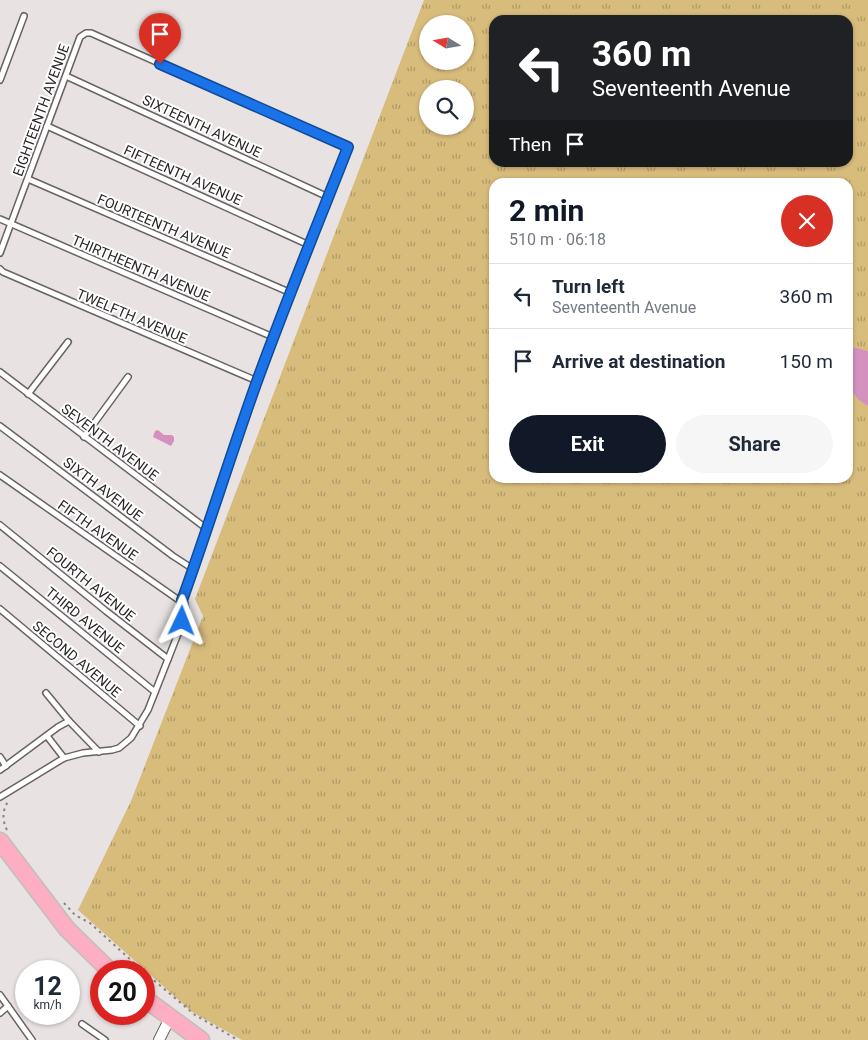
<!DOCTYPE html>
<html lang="en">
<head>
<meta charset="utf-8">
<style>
  :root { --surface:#fff; --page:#f6f6f7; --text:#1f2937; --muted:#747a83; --line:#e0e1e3; --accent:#111827 }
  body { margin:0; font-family:Roboto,sans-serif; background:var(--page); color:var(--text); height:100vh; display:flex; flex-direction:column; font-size:19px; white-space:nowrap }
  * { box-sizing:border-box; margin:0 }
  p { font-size:16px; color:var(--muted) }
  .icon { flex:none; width:28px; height:28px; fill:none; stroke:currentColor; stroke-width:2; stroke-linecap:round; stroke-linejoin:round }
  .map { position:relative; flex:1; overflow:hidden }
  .panel { position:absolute; left:489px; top:178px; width:364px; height:305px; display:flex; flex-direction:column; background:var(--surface); border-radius:15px; box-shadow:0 1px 4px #0004 }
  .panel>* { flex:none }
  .guide { position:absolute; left:489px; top:15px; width:364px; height:152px; border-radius:15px; box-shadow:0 1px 4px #0004; background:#202124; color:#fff; overflow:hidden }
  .needle { width:32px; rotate:281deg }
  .controls { position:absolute; left:419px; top:15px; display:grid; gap:10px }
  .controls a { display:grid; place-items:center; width:55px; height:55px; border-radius:50%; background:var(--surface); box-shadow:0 1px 4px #0004; font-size:25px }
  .speed { position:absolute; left:15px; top:960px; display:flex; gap:10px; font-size:25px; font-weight:700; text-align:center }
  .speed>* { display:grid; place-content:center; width:65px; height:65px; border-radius:50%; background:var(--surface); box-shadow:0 1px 4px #0004; line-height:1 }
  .speed small { font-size:12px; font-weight:400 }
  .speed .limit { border:8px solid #d22; background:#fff; color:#111 }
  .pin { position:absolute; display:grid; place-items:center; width:42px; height:42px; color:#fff; margin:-51px -21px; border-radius:50% 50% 50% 0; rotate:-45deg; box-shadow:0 0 5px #0007 }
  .pin .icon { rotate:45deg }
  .me { position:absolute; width:55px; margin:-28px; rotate:2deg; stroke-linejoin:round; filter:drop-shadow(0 0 4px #0008) }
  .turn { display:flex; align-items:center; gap:18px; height:105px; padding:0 20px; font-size:22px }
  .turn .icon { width:65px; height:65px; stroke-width:2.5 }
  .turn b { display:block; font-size:35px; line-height:42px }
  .then { display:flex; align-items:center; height:48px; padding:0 20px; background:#0003; gap:10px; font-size:19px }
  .round { display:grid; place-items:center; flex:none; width:52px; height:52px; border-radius:26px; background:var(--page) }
  .summary { display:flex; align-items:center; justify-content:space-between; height:85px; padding:0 20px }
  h1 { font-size:30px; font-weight:700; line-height:38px; color:var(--accent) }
  .cta { display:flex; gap:10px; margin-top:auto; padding:10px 20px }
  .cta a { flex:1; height:58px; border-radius:30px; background:var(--accent); color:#fff; font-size:20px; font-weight:700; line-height:58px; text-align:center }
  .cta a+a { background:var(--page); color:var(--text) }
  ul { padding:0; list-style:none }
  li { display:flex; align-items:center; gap:15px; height:65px; padding:0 20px; border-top:1px solid var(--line) }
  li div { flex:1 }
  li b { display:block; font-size:19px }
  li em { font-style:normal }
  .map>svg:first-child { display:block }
  .grass { fill:url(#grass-tufts); fill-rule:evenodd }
  .water { fill:#d490bf }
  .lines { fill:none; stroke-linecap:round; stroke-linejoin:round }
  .lane-casing { stroke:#686362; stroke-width:8 }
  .street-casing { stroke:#686362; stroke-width:12 }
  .primary-casing { stroke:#bfbebe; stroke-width:19 }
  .path { stroke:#888483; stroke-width:2; stroke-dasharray:2.5 4; stroke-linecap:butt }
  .lane { stroke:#fff; stroke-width:5 }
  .street { stroke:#fff; stroke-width:10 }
  .primary { stroke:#feaec3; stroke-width:16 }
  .route-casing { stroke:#114b97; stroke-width:12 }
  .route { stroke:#1a73e8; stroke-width:9 }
  .labels { text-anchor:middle; stroke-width:4; stroke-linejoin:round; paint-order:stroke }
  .street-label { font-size:14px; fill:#2a2827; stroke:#fff }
</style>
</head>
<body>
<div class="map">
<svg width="868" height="1040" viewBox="0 0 868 1040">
  <defs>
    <pattern id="grass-tufts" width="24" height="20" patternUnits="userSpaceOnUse" patternTransform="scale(1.25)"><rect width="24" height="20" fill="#d8bc7c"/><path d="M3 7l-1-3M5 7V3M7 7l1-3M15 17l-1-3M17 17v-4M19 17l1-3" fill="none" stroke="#af9966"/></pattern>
  </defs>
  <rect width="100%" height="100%" fill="#e8e3e2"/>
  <path class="grass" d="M424 0H868V1040H242L192 1012 78 910 131 801 203 616 195 599ZM494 20H848V162H494ZM428 24H465V61H428ZM428 89H465V126H428ZM494 182H848V478H494Z"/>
  <g class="water">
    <polygon points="856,348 868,351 868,406 859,400 848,387 848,350"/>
    <polygon points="158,430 164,435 172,435 174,437 174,441 171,446 153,437 155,431"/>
  </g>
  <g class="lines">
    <g class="lane-casing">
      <g id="lane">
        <polyline points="66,76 328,197"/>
        <polyline points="0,80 24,16"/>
        <polyline points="47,126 309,245"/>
        <polyline points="28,179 291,293"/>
        <polyline points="0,219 273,337"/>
        <polyline points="0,253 80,37 86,33 91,33 348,147 257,381 207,529 184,595 182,600 184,609 183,621 148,710 131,738 119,748 112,750 83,753 64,758 0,797"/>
        <polyline points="0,269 3,272 257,381"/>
        <polyline points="0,372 207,529"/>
        <polyline points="28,394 68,342"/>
        <polyline points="0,426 173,556 193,569"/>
        <polyline points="84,437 128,377"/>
        <polyline points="0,475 183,603"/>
        <polyline points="0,525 106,611 168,659"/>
        <polyline points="0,566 155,692"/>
        <polyline points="0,609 140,726"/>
        <polyline points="46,693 69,721 99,752"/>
        <polyline points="47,736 64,758"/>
        <polyline points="0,757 6,766"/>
        <polyline points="0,770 58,727 69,721"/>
        <polyline points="0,995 32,1040"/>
        <polyline points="0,1013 8,1006"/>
        <polyline points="82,1024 105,1040"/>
      </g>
    </g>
    <g class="street-casing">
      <polyline id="street" points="159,1040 170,1018"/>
    </g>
    <g class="primary-casing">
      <g id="primary">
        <polyline points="0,841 67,929 110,971"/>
        <polyline points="144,998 201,1040"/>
      </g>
    </g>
    <g class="path">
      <path d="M7 830C2 820 2 810 9 800"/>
      <polyline points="64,903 75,915 90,923 143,971"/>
      <polyline points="144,972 195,1015 238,1040"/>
    </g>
    <use href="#lane" class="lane"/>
    <use href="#street" class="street"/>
    <use href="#primary" class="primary"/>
  </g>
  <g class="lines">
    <g class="route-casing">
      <path id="route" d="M160 64 348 147C317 226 285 304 256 384 231 454 209 525 184 595L182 600 184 610 182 621"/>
    </g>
    <use href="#route" class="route"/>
  </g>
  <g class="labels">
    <g class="street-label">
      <text transform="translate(41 110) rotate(-70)" y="5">EIGHTEENTH AVENUE</text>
      <text transform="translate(202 126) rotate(25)" y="5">SIXTEENTH AVENUE</text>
      <text transform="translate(183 175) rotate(24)" y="5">FIFTEENTH AVENUE</text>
      <text transform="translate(164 226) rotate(23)" y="5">FOURTEENTH AVENUE</text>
      <text transform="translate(141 268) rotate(23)" y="5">THIRTHEENTH AVENUE</text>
      <text transform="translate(132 316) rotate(23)" y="5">TWELFTH AVENUE</text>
      <text transform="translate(110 442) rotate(37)" y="5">SEVENTH AVENUE</text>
      <text transform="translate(103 489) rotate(37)" y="5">SIXTH AVENUE</text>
      <text transform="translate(98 530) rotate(35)" y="5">FIFTH AVENUE</text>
      <text transform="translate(91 584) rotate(39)" y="5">FOURTH AVENUE</text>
      <text transform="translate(85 620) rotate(39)" y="5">THIRD AVENUE</text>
      <text transform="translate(77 659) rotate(40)" y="5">SECOND AVENUE</text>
    </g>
  </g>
</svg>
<div class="controls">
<a><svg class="needle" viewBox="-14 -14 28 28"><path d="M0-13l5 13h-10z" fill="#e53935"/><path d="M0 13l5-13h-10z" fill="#747a83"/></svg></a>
<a><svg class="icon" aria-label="search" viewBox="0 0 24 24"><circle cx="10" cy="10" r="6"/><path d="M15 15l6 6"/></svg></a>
</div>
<div class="speed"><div>12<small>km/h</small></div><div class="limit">20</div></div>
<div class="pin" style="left:160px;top:64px;background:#d93025"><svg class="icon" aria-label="arrive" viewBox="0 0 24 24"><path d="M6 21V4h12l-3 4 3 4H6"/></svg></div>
<svg class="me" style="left:182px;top:621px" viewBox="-20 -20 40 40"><path d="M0-17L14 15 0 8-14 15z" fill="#1a73e8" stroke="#fff" stroke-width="4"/></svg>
<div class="guide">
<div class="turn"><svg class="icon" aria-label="left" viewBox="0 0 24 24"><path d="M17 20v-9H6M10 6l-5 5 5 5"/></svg><div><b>360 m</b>Seventeenth Avenue</div></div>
<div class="then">Then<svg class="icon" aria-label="arrive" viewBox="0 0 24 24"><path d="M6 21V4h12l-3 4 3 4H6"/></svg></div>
</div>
<section class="panel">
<div class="summary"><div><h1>2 min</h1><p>510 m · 06:18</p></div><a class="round" style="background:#d93025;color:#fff"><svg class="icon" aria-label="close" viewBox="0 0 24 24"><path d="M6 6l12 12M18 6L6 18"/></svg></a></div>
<ul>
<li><svg class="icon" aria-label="left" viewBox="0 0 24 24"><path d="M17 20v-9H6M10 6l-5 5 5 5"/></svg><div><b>Turn left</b><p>Seventeenth Avenue</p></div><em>360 m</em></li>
<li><svg class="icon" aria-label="arrive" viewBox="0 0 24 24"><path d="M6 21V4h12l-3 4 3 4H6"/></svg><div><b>Arrive at destination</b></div><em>150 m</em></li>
</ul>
<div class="cta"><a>Exit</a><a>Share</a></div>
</section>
</div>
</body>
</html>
